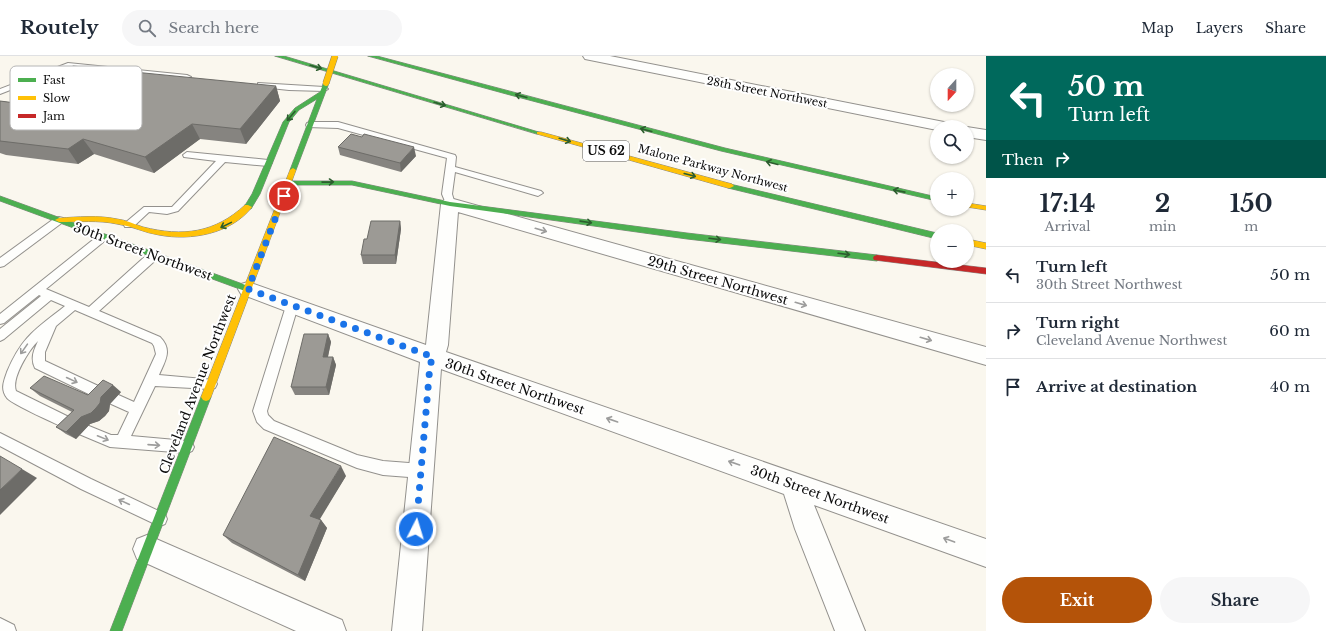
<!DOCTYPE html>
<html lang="en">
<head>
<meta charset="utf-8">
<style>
  :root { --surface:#fff; --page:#f6f6f7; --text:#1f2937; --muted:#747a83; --line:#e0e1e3; --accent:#b45309 }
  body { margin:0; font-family:"Libre Baskerville",serif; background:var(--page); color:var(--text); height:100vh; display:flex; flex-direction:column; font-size:15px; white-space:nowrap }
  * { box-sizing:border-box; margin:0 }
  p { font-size:13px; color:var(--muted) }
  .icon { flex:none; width:22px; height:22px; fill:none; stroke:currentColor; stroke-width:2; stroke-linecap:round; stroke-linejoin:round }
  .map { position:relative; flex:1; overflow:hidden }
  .side { display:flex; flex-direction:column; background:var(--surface); width:340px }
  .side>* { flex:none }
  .hud { background:#00695c; color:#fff; overflow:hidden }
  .needle { width:26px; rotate:201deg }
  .controls { position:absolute; left:930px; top:12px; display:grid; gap:8px }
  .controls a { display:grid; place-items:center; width:44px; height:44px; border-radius:50%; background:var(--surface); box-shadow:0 1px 3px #0004; font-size:20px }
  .pin { position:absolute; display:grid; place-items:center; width:34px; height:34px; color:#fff; margin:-17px; border:2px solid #fff; border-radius:50%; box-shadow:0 1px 4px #0007 }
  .me { position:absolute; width:44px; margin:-22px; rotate:5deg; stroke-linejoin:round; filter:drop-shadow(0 0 3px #0008) }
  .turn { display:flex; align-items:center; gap:14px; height:84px; padding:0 16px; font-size:18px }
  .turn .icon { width:52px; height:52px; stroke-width:2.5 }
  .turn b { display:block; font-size:28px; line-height:34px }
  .then { display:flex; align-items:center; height:38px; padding:0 16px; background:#0003; gap:8px; font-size:15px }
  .eta { display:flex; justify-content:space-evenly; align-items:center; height:68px; text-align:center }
  .eta b { font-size:24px; font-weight:700; line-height:28px }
  .cta { display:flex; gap:8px; margin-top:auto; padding:8px 16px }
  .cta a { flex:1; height:46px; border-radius:24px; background:var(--accent); color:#fff; font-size:16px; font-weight:700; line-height:46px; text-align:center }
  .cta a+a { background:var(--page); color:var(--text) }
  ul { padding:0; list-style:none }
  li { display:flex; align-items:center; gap:12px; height:56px; padding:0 16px; border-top:1px solid var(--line) }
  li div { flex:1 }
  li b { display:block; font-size:15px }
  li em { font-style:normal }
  header { display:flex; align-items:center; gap:24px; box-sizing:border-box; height:56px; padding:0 20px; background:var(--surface); border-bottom:1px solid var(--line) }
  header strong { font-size:19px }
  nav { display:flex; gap:22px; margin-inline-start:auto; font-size:14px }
  .search { width:280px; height:36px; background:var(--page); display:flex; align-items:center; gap:10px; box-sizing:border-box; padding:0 14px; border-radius:22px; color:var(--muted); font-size:15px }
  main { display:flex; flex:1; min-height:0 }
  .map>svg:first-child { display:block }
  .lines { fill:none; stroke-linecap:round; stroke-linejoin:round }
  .lane-casing { stroke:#93918d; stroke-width:2 }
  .street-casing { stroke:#93918d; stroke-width:2 }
  .fast-casing { stroke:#898884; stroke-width:1 }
  .slow-casing { stroke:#898884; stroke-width:1 }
  .jam-casing { stroke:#898884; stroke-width:1 }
  .lane { fill:#fefefc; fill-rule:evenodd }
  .street { fill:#fefefc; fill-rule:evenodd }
  .fast { fill:#4caf50; fill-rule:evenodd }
  .slow { fill:#ffc107; fill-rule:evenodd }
  .jam { fill:#c62828; fill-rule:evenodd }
  .slow-bridge-casing { stroke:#807f7a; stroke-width:7; stroke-linecap:butt }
  .slow-bridge { stroke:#ffc107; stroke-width:6 }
  .wall { fill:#868480 }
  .shaded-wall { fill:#6d6c68 }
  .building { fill:#9c9a95; stroke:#6d6c68 }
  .oneway { stroke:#2c5d2e }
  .oneway2 { stroke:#9d9d9c }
  .route { stroke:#1a73e8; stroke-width:7; stroke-dasharray:0 12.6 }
  .labels { text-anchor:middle; stroke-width:4; stroke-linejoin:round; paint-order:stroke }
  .far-street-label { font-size:11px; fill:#0b0b0b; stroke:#fff }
  .shield { fill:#fff; stroke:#545454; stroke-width:1 }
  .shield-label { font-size:12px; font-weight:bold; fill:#0b0b0b }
  .street-label { font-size:13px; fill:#0b0b0b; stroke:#fff }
  .key { fill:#fff; stroke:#b6b6b6; stroke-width:1 }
  .key-label { font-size:11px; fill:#0b0b0b }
</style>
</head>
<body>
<header>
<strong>Routely</strong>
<div class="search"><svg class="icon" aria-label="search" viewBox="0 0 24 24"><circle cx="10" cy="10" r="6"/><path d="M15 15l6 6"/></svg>Search here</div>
<nav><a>Map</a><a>Layers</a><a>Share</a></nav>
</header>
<main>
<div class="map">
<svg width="986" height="575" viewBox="0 0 986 575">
  <rect width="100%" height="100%" fill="#faf7ee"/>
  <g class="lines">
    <g class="lane-casing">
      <g id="lane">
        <polygon points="68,7 187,19 191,21 187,23 69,11 0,38 0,33"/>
        <polygon points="258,27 324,31 328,33 324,35 289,34 261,31 258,31"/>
        <polygon points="310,66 338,66 455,99 456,101 455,111 541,135 543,137 538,140 455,116 452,138 455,148 450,151 447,150 442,138 447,102 338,72 307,71 306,69 307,67"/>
        <polygon points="187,96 268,104 272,107 268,110 225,106 178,155 167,158 149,156 133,171 125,171 124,169 125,167 144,151 172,151 216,105 184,101 183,99"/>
        <polygon points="59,161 63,162 64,164 63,166 4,210 0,211 0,202 55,162"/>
        <path d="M103 178 108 181 107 183 46 233 89 251 150 196H158L159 199 158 202 99 255 160 281C173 294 165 305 159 319L215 324 217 328 215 332 211 333 155 330 131 380 187 385 192 387 194 391 192 395 187 397 110 391 79 378 78 375 74 376 69 374C57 368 13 349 7 342 0 333 4 325 7 316 22 280 36 273 65 250L51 244 4 283 0 285V273L41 240 39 239 4 267 0 268V258L99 179ZM75 254 152 287 154 290 156 298 134 346 114 337 110 339 109 335 45 305V296L56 270ZM38 285C34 294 30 302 35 312L99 343 104 345 108 343 109 347 129 356 118 379H111L84 368 80 369 79 366 16 335C11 322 29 294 38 285Z"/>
        <polygon points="292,246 296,247 298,250 267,355 268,359 274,365 357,399 383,405 422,408 427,410 429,415 427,420 422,422 383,419 357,412 264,373 257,366 253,355 286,250 288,247"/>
        <polygon points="0,377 91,423 165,458 167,463 165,468 160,470 155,468 81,433 0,390"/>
        <polygon points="0,562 14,569 16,575 0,575"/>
      </g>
    </g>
    <g class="street-casing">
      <g id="street">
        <polygon points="583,0 610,0 944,66 949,68 952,71 937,71 937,74 590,4 585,3"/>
        <polygon points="967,71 986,74 986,84 967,81"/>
        <polygon points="450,142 986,291 986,309 458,156 448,289 446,296 986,483 986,511 814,449 865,575 835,575 795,473 784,438 441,313 422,575 392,575 420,306 241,238 238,233 241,228 248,226 426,289 441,148 444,144"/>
        <polygon points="147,479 342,564 346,575 296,575 137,503 133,493 137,483"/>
      </g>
    </g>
    <g class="fast-casing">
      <g id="fast">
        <polygon points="275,0 284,0 542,77 537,78"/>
        <polygon points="368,0 377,0 725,92 937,141 937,145 721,95 510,39"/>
        <polygon points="324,26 329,27 296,114 293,116 290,114 317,43 299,54 289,66 260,138 251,153 245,153 244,151 252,138 283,66 295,52 320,36"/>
        <polygon points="287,125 352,125 450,146 687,177 877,199 881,202 877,205 687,183 450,150 352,129 287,129"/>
        <polygon points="728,128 730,128 937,177 937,183 728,132"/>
        <polygon points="0,140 251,231 252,233 248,236 245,235 0,145"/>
        <polygon points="206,337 209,338 211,341 122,575 110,575 201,341 203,338"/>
      </g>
    </g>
    <g class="slow-casing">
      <g id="slow">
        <polygon points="537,76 541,76 732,128 734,130 730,132 728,132 537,78"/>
        <polygon points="293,112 296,114 211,341 209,344 206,345 203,344 201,341 290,114"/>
        <polygon points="967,147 986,150 986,154 967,151"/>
        <path d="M245 149H248L252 151C231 178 191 185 159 179 145 177 132 170 117 168 99 164 78 166 59 166L55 164 59 162C78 161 98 159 117 163 126 164 134 168 143 171 183 181 215 177 245 149Z"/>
        <polygon points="967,183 986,187 986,193 967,189"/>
      </g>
    </g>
    <g class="jam-casing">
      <polygon id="jam" points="877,199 986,212 986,218 874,204 873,202 874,200"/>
    </g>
    <use href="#lane" class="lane"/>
    <use href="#street" class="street"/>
    <use href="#fast" class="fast"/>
    <use href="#slow" class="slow"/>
    <use href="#jam" class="jam"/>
    <g class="slow-bridge-casing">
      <polyline id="slow-bridge" points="326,27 335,0"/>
    </g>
    <use href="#slow-bridge" class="slow-bridge"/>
  </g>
  <g class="wall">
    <polygon points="48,28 276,30 280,45 246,88 200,83 154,117 94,98 78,108 6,99 0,97 0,45 39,50 54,38"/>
    <polygon points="338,91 416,100 401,116 340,99"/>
    <polygon points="400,165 401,173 396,208 363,208 361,199 367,183"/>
    <polygon points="328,278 331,286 328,301 333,301 336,309 329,339 295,339 291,331"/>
    <polygon points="30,332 88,339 121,336 110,348 109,355 105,360 99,365 90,368 76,383 66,378 56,371 72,356 40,340"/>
    <polygon points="346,420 319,463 321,464 327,472 305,525 232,487 223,479"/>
  </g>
  <g class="shaded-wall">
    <polygon points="276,30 280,45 246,88 240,73"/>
    <polygon points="192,68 200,83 154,117 145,101"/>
    <polygon points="83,83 94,98 78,108 68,93"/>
    <polygon points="414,91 416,100 401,116 400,107"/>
    <polygon points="400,165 401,173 396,208 395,199"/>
    <polygon points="328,278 331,286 326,309 323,301"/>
    <polygon points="333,301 336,309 329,339 326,331"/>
    <polygon points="113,329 121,336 110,348 109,355 105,360 99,365 90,368 76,383 66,376"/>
    <polygon points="341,410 346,420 317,468 310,460"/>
    <polygon points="22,413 37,422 0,459 0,434"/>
    <polygon points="321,464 327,472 305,525 298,519"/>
  </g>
  <g class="building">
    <polygon points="73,10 276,30 240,73 192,68 145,101 83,83 68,93 0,85 0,45 39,50 65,30 48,28"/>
    <polygon points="351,78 362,81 364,78 414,91 400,107 338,91"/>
    <polygon points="371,165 400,165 395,199 361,199 364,183 367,183"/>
    <polygon points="304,278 328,278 323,301 333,301 326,331 291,331"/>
    <polygon points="44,320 88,339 103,324 113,329 101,341 100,347 96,352 91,357 81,361 66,376 56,371 74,354 30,332"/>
    <polygon points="274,381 341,410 310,460 321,464 298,519 223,479"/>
    <polygon points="0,400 22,413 0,434"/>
  </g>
  <defs><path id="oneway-shaft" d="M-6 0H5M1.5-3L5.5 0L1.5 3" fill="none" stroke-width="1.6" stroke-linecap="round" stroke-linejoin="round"/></defs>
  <g class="oneway">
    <use href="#oneway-shaft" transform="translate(316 11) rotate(16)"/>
    <use href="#oneway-shaft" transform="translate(521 40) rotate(-165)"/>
    <use href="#oneway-shaft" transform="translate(440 48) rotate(16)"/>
    <use href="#oneway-shaft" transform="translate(291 60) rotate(131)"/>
    <use href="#oneway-shaft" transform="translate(646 74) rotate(-165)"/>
    <use href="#oneway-shaft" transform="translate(565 84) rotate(16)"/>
    <use href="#oneway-shaft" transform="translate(772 107) rotate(-166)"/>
    <use href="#oneway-shaft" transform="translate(690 119) rotate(15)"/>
    <use href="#oneway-shaft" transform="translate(328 126) rotate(-1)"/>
    <use href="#oneway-shaft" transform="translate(899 135) rotate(-169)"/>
    <use href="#oneway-shaft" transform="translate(586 166) rotate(8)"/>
    <use href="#oneway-shaft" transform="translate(226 169) rotate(154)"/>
    <use href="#oneway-shaft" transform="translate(715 183) rotate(7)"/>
    <use href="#oneway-shaft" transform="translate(844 198) rotate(7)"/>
  </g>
  <g class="oneway2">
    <use href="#oneway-shaft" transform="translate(541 174) rotate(16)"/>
    <use href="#oneway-shaft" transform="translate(801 248) rotate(16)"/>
    <use href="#oneway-shaft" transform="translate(926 283) rotate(16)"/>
    <use href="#oneway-shaft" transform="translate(24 293) rotate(125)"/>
    <use href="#oneway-shaft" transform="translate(72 324) rotate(25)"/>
    <use href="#oneway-shaft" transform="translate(612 364) rotate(-161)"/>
    <use href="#oneway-shaft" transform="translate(103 382) rotate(22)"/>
    <use href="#oneway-shaft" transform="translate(154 389) rotate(4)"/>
    <use href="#oneway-shaft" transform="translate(734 407) rotate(-161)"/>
    <use href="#oneway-shaft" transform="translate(124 446) rotate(-155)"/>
    <use href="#oneway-shaft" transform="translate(949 484) rotate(-160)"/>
  </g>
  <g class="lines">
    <polyline class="route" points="284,140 248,233 433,301 430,309 416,473"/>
  </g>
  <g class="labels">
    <g class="far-street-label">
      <text transform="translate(767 36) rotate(11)" y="4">28th Street Northwest</text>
      <text transform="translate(713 112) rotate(15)" y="4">Malone Parkway Northwest</text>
    </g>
    <rect class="shield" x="583" y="85" width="46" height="20" rx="3"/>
    <g class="shield-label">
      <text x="606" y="99">US 62</text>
    </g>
    <g class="street-label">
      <text transform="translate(143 195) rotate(20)" y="5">30th Street Northwest</text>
      <text transform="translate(718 224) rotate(16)" y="5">29th Street Northwest</text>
      <text transform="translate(197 328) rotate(-69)" y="5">Cleveland Avenue Northwest</text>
      <text transform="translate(515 330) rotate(19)" y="5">30th Street Northwest</text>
      <text transform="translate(820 438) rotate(20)" y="5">30th Street Northwest</text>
    </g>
  </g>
  <rect x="10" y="10" width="132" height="64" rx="6" class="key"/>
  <rect x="18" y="22" width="18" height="4" fill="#4caf50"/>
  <rect x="18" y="40" width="18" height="4" fill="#ffc107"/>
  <rect x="18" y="58" width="18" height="4" fill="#c62828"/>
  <g class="key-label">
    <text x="43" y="28">Fast</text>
    <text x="43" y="46">Slow</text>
    <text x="43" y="64">Jam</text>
  </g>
</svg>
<div class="controls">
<a><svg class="needle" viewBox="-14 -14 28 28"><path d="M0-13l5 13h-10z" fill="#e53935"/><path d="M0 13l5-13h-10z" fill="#747a83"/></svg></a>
<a><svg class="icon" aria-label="search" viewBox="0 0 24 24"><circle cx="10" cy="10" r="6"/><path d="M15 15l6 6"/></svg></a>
<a>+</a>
<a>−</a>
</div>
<div class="pin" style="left:284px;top:140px;background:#d93025"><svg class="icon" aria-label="arrive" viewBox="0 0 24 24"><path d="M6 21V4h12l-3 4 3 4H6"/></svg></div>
<svg class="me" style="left:416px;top:473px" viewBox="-20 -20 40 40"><circle r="17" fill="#1a73e8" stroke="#fff" stroke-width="3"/><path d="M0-11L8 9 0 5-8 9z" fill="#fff"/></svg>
</div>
<section class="side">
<div class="hud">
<div class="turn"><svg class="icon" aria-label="left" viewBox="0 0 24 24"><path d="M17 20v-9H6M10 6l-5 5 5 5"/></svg><div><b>50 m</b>Turn left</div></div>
<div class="then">Then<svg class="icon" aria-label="right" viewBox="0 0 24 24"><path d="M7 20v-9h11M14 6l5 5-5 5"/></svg></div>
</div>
<div class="eta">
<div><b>17:14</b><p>Arrival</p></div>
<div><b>2</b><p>min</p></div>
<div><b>150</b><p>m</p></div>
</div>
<ul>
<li><svg class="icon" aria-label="left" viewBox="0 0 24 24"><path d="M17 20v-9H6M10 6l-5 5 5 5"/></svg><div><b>Turn left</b><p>30th Street Northwest</p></div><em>50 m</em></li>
<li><svg class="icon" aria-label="right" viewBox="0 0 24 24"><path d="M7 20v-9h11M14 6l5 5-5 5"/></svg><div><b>Turn right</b><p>Cleveland Avenue Northwest</p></div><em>60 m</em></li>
<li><svg class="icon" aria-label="arrive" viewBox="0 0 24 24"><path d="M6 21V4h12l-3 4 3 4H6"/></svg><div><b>Arrive at destination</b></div><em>40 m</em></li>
</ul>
<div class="cta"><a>Exit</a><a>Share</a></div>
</section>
</main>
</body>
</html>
